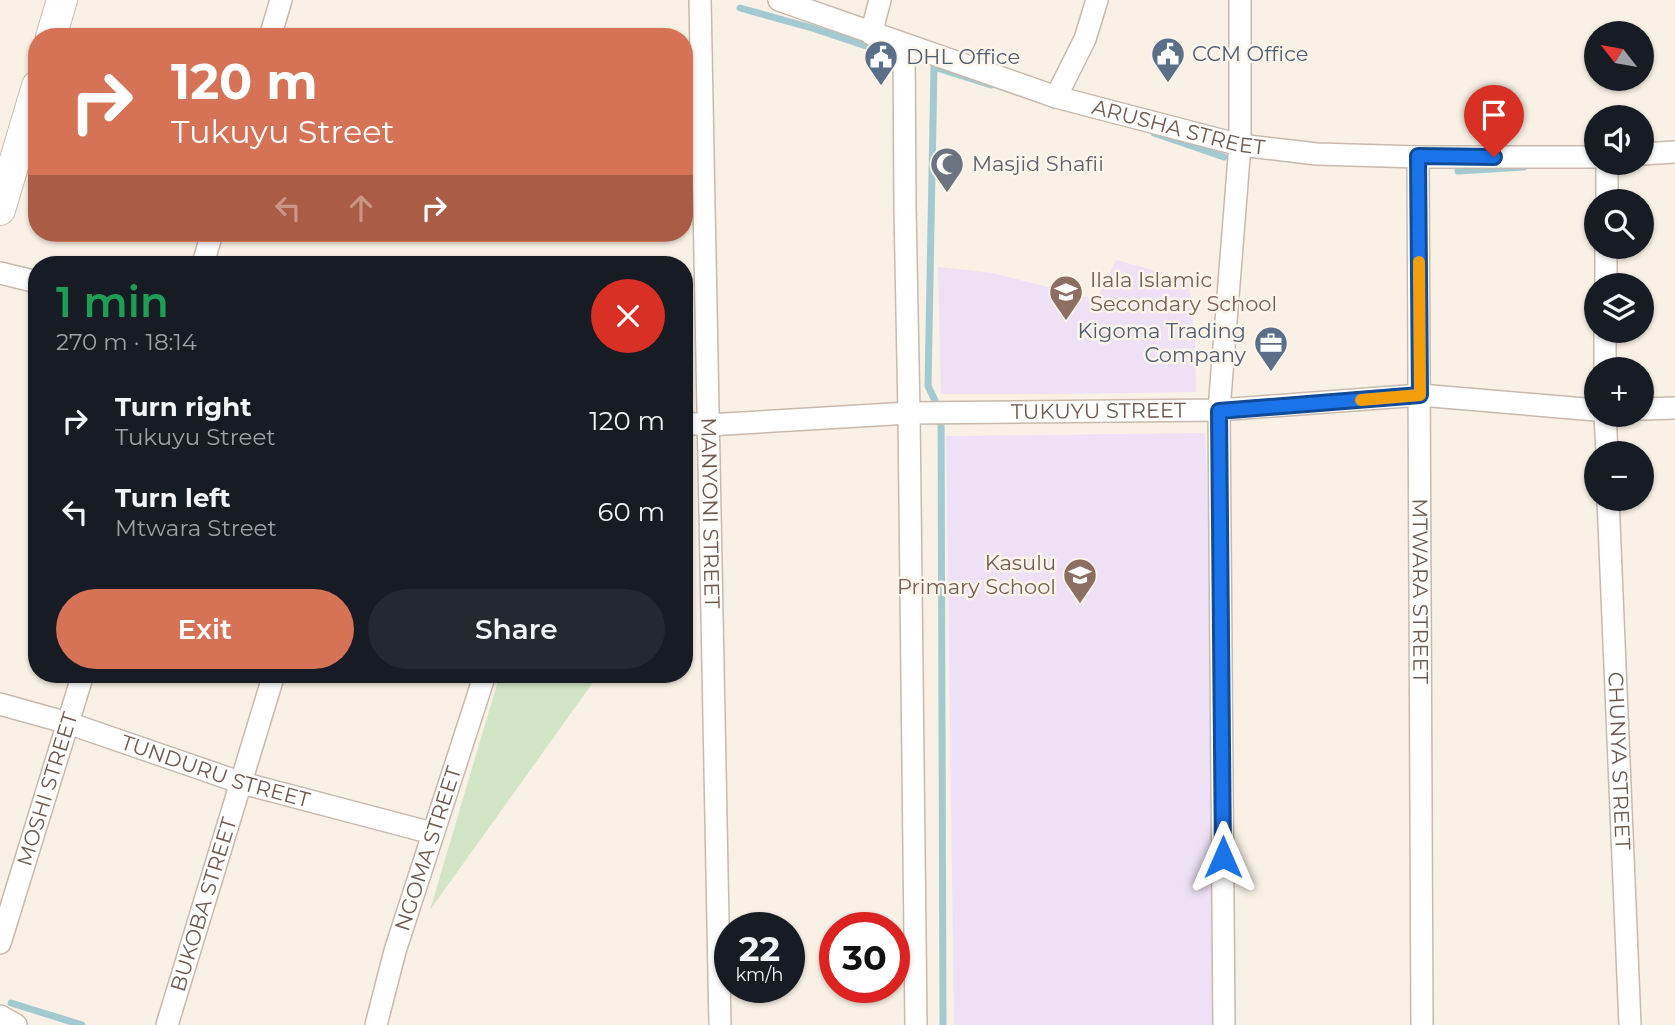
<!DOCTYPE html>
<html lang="en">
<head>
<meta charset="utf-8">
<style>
  :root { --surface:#171b24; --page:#242831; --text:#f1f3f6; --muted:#9ea1a6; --accent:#d67357 }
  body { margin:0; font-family:Montserrat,sans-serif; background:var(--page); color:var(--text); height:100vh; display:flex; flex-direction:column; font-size:26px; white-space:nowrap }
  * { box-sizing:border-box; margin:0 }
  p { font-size:23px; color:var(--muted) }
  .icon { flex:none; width:38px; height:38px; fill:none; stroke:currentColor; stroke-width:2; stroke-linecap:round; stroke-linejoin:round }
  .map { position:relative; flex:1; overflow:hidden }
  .side { position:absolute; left:28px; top:256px; width:665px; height:427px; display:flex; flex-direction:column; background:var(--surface); border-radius:28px; box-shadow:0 2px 5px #0004 }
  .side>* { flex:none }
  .banner { position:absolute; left:28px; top:28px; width:665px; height:214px; border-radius:28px; box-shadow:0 2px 5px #0004; background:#d67357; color:#fff; overflow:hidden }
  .needle { width:46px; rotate:301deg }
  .controls { position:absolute; left:1584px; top:21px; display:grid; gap:14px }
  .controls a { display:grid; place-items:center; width:70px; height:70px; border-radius:50%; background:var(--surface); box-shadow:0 2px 5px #0004; font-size:35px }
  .speed { position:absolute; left:714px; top:912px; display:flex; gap:14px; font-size:35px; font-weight:700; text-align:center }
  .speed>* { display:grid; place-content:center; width:91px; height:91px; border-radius:50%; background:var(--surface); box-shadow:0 2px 5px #0004; line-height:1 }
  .speed small { font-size:18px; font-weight:400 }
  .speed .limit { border:10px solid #d22; background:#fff; color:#111 }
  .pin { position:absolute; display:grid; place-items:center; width:60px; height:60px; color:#fff; margin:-72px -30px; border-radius:50% 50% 50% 0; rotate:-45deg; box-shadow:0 0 7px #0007 }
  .pin .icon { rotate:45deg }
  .me { position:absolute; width:77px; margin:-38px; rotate:0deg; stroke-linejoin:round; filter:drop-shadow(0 0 5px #0008) }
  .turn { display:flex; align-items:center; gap:24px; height:147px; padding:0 28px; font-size:32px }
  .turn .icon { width:91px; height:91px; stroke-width:2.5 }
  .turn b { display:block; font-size:49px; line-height:60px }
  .lanes { display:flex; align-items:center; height:66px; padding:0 28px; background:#0003; justify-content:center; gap:35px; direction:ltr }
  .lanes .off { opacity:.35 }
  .round { display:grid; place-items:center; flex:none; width:74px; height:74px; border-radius:37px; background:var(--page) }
  .headline { display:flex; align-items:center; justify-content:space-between; height:119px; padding:0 28px }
  h1 { font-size:42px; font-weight:600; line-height:52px; color:#1e9e55 }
  .primary-button { display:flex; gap:14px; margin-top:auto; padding:14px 28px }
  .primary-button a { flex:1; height:80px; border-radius:42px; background:var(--accent); color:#fff; font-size:28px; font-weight:600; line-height:80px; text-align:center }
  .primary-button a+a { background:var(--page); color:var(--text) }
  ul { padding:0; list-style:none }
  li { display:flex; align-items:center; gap:21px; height:91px; padding:0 28px }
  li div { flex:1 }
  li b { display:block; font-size:26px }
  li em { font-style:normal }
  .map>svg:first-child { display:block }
  .education { fill:#eee1f6 }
  .green { fill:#d2e5c5 }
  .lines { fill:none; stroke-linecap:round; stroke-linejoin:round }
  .stream { stroke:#a3cad1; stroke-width:7 }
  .street-casing { stroke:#c9b9ac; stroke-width:24 }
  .secondary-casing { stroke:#cebbad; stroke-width:32 }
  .street { stroke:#fff; stroke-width:21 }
  .secondary { stroke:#fff; stroke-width:30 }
  .route-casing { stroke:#114b97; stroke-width:18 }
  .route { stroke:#1a73e8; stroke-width:12 }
  .slow { stroke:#f59e0b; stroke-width:12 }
  .labels { text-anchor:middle; stroke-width:5; stroke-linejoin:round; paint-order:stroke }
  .service-label { font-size:21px; fill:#4e5e75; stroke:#fdf5ea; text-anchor:start }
  .street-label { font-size:21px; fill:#6f594d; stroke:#fdf5ea }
  .worship-label { font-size:21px; fill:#5b616d; stroke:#fdf5ea; text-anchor:start }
  .education-label { font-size:21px; fill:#785e54; stroke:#fdf5ea; text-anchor:start }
</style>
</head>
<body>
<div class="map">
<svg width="1675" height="1025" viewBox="0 0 1675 1025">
  <rect width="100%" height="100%" fill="#f9f1e5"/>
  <g class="education">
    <polygon points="1116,260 1189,280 1195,345 1196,392 1071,394 941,394 938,267 993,273 1094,299 1098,297"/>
    <polygon points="1205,433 1220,774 1225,1025 954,1025 946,436"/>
  </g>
  <polygon class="green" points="500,674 599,674 430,910"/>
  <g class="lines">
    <g class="stream">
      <polyline points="740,8 812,28 899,57"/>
      <polyline points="29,82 37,52"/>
      <polyline points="1154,133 1224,157"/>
      <polyline points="1458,171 1524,167"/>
      <polyline points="11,1003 82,1025"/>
      <polyline points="943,1025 941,413 928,386 934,67 991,85"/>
    </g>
    <g class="street-casing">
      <g id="street">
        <path id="s1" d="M700 0 720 1025"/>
        <path id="s2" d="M779 0 1056 97 1240 145 1317 154 1418 157H1596"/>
        <polyline points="871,34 880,0"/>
        <polyline points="270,37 281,0"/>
        <polyline points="904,45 905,209 909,413 916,1025"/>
        <polyline points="1056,97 1085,39 1097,0"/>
        <polyline points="1642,154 1675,152"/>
        <path id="s3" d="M1418 157 1422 1025"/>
        <polyline points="1607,201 1607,163"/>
        <polyline points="203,264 212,233"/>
        <polyline points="0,273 37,282"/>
        <polyline points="1606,285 1606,247"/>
        <polyline points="1605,369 1605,331"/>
        <polyline points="1642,409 1675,408"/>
        <polyline points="1605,415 1607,453"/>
        <path id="s4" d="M684 423 708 425 909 413 1219 410 1420 395 1596 410"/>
        <path id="s5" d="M1608 499 1630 1025"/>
        <path id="s6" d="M0 704 68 723 242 783 432 833"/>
        <path id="s7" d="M0 943 83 674"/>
        <polyline points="0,1016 16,1025"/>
        <path id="s8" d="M167 1025 274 674"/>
        <path id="s9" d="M376 1025 395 951 485 674"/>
        <polyline points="1224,1025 1219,410 1240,145 1240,0"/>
      </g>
    </g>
    <g class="secondary-casing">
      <g id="secondary">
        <polyline points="51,37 62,0"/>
        <polyline points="0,210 37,86"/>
      </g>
    </g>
    <use href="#street" class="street"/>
    <use href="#secondary" class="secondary"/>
  </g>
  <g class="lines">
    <g class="route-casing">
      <polyline id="route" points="1223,857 1219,411 1420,395 1418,156 1494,157"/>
    </g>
    <use href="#route" class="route"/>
    <polyline class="slow" points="1361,400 1420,395 1419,262"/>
  </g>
  <defs>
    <g id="civic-pin" transform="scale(1.75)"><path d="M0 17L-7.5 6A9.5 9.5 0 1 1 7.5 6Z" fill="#5c6f8a" stroke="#fdf5ea"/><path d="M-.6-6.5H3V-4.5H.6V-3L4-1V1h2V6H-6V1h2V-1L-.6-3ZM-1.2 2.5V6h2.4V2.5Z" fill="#fff"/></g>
    <g id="mosque-pin" transform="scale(1.75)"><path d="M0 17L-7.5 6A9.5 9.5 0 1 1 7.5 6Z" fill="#6b7280" stroke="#fdf5ea"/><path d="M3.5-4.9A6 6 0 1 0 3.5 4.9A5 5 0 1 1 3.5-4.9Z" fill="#fff"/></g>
    <g id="school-pin" transform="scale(1.75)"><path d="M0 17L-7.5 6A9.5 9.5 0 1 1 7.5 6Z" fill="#8d6e63" stroke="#fdf5ea"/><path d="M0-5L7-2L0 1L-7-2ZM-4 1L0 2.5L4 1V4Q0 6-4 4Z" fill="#fff"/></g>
    <g id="office-pin" transform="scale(1.75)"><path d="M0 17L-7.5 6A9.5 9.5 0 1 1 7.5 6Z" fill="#5c6f8a" stroke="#fdf5ea"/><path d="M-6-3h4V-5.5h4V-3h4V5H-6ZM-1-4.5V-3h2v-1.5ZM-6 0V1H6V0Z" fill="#fff"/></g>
  </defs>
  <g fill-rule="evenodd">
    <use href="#civic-pin" x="1168" y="54"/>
    <use href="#civic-pin" x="881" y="57"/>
    <use href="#mosque-pin" x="947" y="164"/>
    <use href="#school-pin" x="1066" y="292"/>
    <use href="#office-pin" x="1271" y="343"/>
    <use href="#school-pin" x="1080" y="575"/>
  </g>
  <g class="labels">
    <g class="service-label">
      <text x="1192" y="61">CCM Office</text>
      <text x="906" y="64">DHL Office</text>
      <text x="1246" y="338" text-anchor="end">Kigoma Trading<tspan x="1246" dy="24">Company</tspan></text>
    </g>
    <g class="street-label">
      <text dy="7" stroke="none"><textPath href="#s2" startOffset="420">ARUSHA STREET</textPath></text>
      <text dy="7" stroke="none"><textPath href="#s4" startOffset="415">TUKUYU STREET</textPath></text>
      <text dy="7" stroke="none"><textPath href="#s1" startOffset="513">MANYONI STREET</textPath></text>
      <text dy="7" stroke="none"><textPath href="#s3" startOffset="434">MTWARA STREET</textPath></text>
      <text dy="7" stroke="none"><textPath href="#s5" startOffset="262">CHUNYA STREET</textPath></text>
      <text dy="7" stroke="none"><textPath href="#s6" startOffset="226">TUNDURU STREET</textPath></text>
      <text dy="7" stroke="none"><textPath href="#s7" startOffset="161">MOSHI STREET</textPath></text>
      <text dy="7" stroke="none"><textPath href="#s9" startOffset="184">NGOMA STREET</textPath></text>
      <text dy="7" stroke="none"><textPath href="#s8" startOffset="126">BUKOBA STREET</textPath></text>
    </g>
    <g class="worship-label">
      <text x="972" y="171">Masjid Shafii</text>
    </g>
    <g class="education-label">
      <text x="1090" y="287">Ilala Islamic<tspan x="1090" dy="24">Secondary School</tspan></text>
      <text x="1056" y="570" text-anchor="end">Kasulu<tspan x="1056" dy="24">Primary School</tspan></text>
    </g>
  </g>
</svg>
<div class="controls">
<a><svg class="needle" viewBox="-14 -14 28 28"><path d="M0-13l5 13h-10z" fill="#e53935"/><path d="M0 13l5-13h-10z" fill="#9ea1a6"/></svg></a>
<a><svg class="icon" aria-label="sound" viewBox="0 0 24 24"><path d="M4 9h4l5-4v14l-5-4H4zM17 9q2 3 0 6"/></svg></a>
<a><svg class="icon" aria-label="search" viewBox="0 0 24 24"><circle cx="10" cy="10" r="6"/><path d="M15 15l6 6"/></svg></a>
<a><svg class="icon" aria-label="layers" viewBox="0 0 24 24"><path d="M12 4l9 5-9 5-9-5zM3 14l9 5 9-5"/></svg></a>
<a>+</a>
<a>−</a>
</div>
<div class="speed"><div>22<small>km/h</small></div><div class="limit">30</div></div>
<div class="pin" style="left:1494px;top:157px;background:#d93025"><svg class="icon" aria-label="arrive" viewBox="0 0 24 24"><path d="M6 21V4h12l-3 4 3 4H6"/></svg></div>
<svg class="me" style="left:1223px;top:857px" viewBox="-20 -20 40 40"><path d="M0-17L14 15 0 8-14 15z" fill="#1a73e8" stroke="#fff" stroke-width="4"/></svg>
<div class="banner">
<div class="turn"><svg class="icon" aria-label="right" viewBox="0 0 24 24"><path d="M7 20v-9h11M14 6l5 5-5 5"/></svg><div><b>120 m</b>Tukuyu Street</div></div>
<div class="lanes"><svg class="icon off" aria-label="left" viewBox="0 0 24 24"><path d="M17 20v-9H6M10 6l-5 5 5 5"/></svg><svg class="icon off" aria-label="ahead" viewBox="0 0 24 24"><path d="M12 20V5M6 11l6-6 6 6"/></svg><svg class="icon" aria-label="right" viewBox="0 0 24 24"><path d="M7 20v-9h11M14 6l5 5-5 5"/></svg></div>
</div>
<section class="side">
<div class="headline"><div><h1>1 min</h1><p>270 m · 18:14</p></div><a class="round" style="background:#d93025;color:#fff"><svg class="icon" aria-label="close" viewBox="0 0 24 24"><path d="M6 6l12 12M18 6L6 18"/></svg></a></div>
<ul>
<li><svg class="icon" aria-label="right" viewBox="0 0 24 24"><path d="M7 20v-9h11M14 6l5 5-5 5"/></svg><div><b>Turn right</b><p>Tukuyu Street</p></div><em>120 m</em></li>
<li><svg class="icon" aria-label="left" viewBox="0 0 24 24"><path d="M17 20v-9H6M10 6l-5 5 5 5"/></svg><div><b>Turn left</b><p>Mtwara Street</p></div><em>60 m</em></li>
</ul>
<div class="primary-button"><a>Exit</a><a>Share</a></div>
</section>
</div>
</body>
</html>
